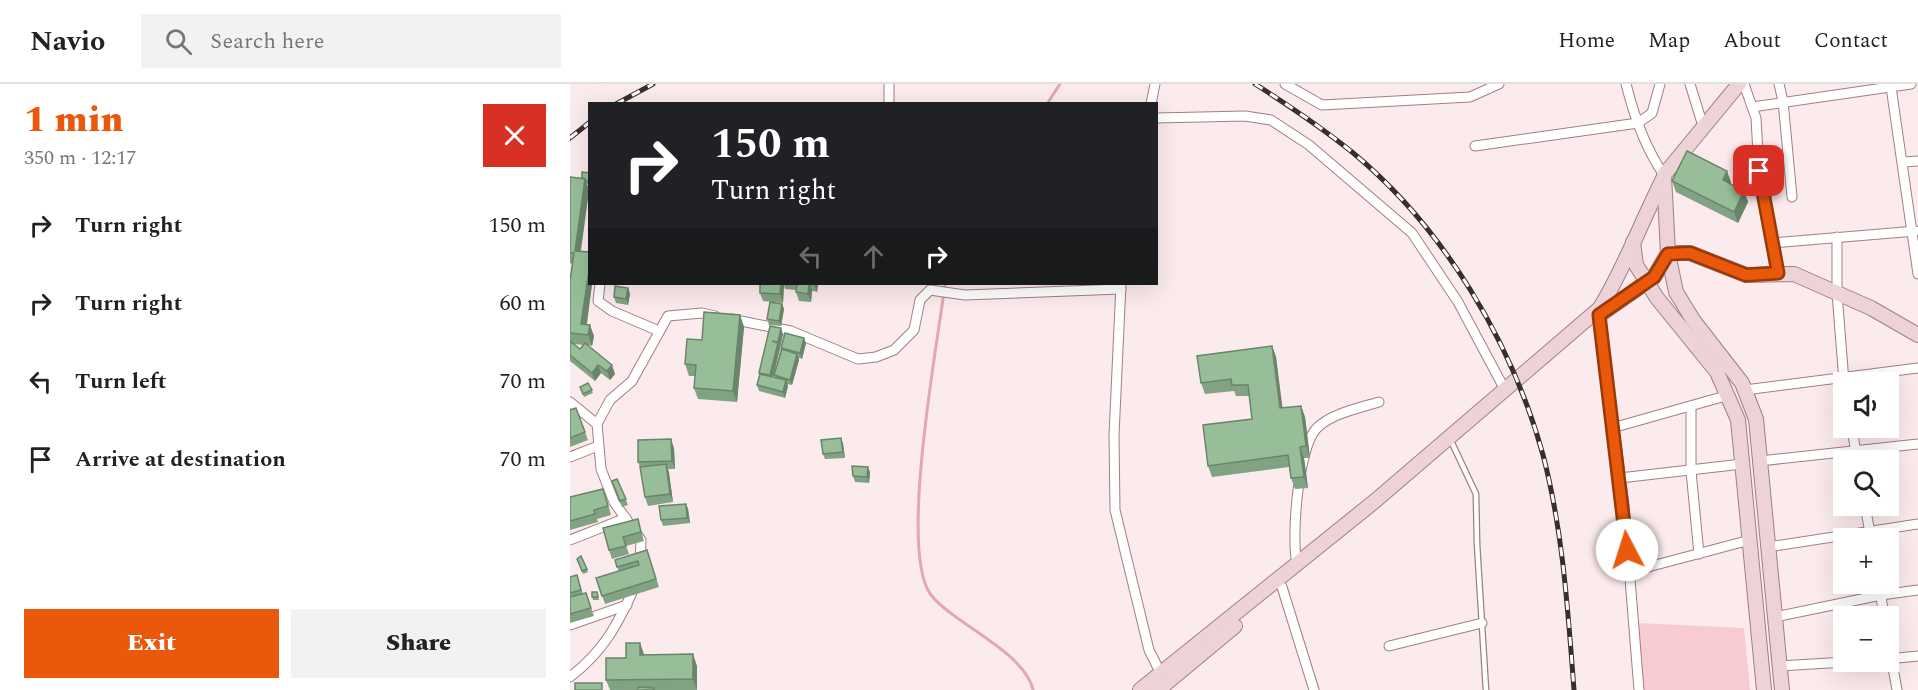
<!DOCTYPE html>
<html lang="en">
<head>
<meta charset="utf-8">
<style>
  :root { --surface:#fff; --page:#f2f2f2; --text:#222; --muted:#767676; --line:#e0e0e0; --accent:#ea580c }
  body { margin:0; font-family:Spectral,serif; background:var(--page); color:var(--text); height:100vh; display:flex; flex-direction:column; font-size:22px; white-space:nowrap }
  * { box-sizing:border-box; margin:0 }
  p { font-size:20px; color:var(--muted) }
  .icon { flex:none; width:33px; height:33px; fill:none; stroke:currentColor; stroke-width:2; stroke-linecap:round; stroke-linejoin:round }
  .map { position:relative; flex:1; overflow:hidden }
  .side { display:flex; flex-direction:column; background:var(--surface); width:570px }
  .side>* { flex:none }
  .banner { position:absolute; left:18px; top:18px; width:570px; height:183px; border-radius:0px; box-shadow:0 6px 24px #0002; background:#202124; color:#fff; overflow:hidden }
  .fabs { position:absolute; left:1263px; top:288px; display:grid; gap:12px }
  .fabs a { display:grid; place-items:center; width:66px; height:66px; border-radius:0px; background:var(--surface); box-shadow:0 6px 24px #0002; font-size:30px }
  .pin { position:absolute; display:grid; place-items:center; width:51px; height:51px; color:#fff; margin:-26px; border-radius:12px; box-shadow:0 3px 9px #0006 }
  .me { position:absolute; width:66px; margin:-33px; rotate:355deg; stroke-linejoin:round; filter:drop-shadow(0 0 4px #0008) }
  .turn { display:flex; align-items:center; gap:21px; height:126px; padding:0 24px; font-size:27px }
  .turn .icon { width:78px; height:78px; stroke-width:2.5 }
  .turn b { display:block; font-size:42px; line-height:51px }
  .lanes { display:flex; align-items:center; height:57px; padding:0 24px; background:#0003; justify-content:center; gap:30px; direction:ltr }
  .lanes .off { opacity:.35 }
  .round { display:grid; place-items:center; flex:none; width:63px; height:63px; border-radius:0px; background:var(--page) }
  .overview { display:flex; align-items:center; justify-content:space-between; height:102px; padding:0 24px }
  h1 { font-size:36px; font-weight:800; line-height:45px; color:var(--accent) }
  .action { display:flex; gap:12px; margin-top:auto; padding:12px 24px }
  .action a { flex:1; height:69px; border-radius:0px; background:var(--accent); color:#fff; font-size:24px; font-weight:800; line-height:69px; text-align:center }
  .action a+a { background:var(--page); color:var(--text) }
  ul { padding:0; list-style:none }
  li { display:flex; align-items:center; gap:18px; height:78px; padding:0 24px }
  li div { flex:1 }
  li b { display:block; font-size:22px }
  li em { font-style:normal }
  header { display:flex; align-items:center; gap:36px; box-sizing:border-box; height:84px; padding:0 30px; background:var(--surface); border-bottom:2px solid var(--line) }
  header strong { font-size:28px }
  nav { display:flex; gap:33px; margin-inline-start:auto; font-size:21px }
  .search { width:420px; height:54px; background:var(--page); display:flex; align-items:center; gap:15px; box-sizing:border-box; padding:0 21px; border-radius:0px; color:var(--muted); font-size:22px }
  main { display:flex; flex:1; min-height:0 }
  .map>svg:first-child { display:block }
  .green { fill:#f7cbd1 }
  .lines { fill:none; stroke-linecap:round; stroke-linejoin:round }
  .stream { stroke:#e1a8b0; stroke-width:3 }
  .lane-casing { stroke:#a27e83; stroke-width:7 }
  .street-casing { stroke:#a27e83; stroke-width:11 }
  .secondary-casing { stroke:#a27e83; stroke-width:16 }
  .lane { stroke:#fff; stroke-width:4.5 }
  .street { stroke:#fff; stroke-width:9 }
  .secondary { stroke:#edd2d7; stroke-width:14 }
  .rail-casing { stroke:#3a2d2f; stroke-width:5 }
  .rail { stroke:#fff; stroke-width:3; stroke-dasharray:9; stroke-linecap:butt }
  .wall { fill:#82a383; fill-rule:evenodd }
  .shaded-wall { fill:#6a856a }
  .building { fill:#97be98; stroke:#6a856a; stroke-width:1.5 }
  .route-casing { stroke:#983908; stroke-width:15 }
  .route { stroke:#ea580c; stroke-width:10 }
</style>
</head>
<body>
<header>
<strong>Navio</strong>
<div class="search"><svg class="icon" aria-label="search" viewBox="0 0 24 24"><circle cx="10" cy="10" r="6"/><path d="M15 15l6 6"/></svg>Search here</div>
<nav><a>Home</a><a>Map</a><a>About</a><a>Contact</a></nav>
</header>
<main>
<section class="side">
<div class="overview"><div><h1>1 min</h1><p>350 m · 12:17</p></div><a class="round" style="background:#d93025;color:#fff"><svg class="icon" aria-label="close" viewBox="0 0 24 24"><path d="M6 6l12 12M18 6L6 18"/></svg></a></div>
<ul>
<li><svg class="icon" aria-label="right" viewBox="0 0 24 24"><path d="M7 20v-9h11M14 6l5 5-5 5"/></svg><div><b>Turn right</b></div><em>150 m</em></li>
<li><svg class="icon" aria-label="right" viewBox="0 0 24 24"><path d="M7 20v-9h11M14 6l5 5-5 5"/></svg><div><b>Turn right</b></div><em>60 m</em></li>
<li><svg class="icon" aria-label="left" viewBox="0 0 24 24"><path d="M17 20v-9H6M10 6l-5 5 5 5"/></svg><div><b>Turn left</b></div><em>70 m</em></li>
<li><svg class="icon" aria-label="arrive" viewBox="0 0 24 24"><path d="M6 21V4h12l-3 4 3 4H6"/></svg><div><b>Arrive at destination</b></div><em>70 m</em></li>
</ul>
<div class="action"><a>Exit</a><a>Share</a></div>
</section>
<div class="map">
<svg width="1348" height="606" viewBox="0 0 1348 606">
  <rect width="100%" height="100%" fill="#fcebed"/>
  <polygon class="green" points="1067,539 1174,544 1180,606 1074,606"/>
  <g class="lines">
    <g class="stream">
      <polyline points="477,20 490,0"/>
      <path d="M375 200C368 258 328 468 361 511 384 540 455 568 463 606"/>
    </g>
    <g class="lane-casing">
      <polyline id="lane" points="882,359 906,410 907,460 916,606"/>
    </g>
    <g class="street-casing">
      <g id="street">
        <polyline points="319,0 319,20"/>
        <polyline points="715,0 752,21 900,13 929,0"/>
        <path d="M1056 0C1064 32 1075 64 1094 91"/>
        <polyline points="1120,0 1133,42"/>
        <polyline points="1174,0 1186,34 1189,87 1208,189"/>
        <polyline points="1209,0 1213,17 1222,113"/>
        <polyline points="1321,3 1348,190"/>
        <polyline points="581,20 585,0"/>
        <polyline points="1182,23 1341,0"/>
        <polyline points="586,34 675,32 701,36 739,61 842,149 888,218 934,304"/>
        <polyline points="905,62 1068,39 1082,29 1090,0"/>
        <polyline points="1333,78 1348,77"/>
        <polyline points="1267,153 1267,209 1274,298"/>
        <polyline points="1202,159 1346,147"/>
        <polyline points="30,200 28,217 42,227 89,247"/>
        <polyline points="551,200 544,351 545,426 579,566 592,592"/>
        <polyline points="1029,231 1054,421 1069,606"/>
        <polyline points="161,235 221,247 288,275 306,273 324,266 344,246 350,216 360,206 395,211 551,205"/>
        <polyline points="1175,306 1348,284"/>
        <polyline points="0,318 27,340 31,385 44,418 71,456 70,480"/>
        <polyline points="1121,322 1121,387 1129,470"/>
        <polyline points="27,340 40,316 62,297 98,232 132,229 145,232"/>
        <polyline points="1042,344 1159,311"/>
        <polyline points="1282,344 1287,376"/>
        <polyline points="0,373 28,362"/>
        <polyline points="1190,377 1348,360"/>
        <polyline points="1050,394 1172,380"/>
        <polyline points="1295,422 1301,454"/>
        <polyline points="0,456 56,434"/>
        <polyline points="1198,463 1348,440"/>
        <path d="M727 480C721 454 728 365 746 345 760 330 789 324 809 318"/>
        <polyline points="1059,488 1180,456"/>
        <polyline points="1309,500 1314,532"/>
        <polyline points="712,503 744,606"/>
        <polyline points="1205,533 1311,511 1348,506"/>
        <polyline points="0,541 57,521"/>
        <polyline points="1318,556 1327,606"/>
        <polyline points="819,562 912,539"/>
        <polyline points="1318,575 1348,572"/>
        <polyline points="1209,582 1276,578"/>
        <path d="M0 593C34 567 48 540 65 502"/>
      </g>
    </g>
    <g class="secondary-casing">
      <g id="secondary">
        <polyline points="1169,0 1094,91 1098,169 1106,208 1123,236 1172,299 1186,335 1212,606"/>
        <polyline points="1063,158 1066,181 1087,214 1147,288 1168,336 1194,606"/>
        <polyline points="1098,169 1120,169 1176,191 1224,190 1301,224 1348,251"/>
        <polyline points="1031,230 1084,193 1098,169"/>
        <path d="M570 606 805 417 1030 224C1055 183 1072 136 1094 93"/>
        <polyline points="588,606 665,542"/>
      </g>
    </g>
    <use href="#lane" class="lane"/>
    <use href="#street" class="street"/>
    <use href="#secondary" class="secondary"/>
    <g class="rail-casing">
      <g id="rail">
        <path d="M685 0C718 21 751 43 782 68 873 143 942 258 973 371 993 447 998 528 1004 606"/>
        <polyline points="46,20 83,0"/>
        <polyline points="0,54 20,38"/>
      </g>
    </g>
    <use href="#rail" class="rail"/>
  </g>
  <g class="wall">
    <path d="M20 89V100H17L19 106 11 167 20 168V200H22L17 240 24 252 22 262 18 261 45 290 40 296 31 289 25 297 0 277V197L2 180 0 179V93L12 94ZM3 260 13 261 10 265Z"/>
    <polygon points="1102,97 1161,98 1160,100 1174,107 1178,118 1168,139 1106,108"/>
    <polygon points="190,200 248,200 247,208 242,207 241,218 229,217 226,208 226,206 215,205 214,201 213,219 193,217 190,209"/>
    <polygon points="58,204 60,210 58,221 46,219 44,213"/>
    <polygon points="212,220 214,225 211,242 199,241 197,235"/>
    <polygon points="170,231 174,243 167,318 128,315 124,304 125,292 119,292 115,280 132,256"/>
    <polygon points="200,242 213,250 203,293 205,294 204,291 211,264 236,259 232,275 229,274 229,276 222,301 217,300 218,302 215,314 189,307 187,301"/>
    <polygon points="702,262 706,273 712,324 731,322 735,333 740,374 734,374 738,404 725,405 721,394 719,383 642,393 638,382 682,335 679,312 666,312 664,307 635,310 631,299"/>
    <polygon points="18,299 23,309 14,313 10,303"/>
    <polygon points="0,326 15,348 18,356 0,363"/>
    <polygon points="271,354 273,360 275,374 255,375 253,370"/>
    <polygon points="104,364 105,385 98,385 103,418 78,422 75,413 70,383 68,378"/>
    <polygon points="300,388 299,399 285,398 283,392"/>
    <polygon points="47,395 58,421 52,423 42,397"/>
    <polygon points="0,413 36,413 41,431 27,435 28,438 0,446"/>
    <polygon points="116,420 118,425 120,439 93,442 91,436"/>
    <polygon points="68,435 74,457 56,462 59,470 42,475 39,466"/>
    <polygon points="11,472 18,488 13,490 7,475"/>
    <polygon points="80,475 89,503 35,520 26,494 49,488 45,476"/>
    <polygon points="7,491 13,510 16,509 24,532 0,539 0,493"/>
    <polygon points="28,511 29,516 23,516 22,513"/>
    <polygon points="74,571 127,582 127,606 40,606 36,596 56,574"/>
  </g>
  <g class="shaded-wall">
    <polygon points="1157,87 1161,98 1157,107 1153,96"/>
    <polygon points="15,95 19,106 9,178 5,167"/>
    <polygon points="1174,107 1178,118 1168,139 1164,128"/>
    <polygon points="19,180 20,200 22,200 15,251 11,240"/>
    <polygon points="211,200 214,200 214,201 213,219 210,210"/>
    <polygon points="240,200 242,207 241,218 238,210"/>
    <polygon points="244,200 248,200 247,208"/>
    <polygon points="58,204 60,210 58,221 56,215"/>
    <polygon points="212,220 214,225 211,242 209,237"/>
    <polygon points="170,231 174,243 167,318 163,307"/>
    <polygon points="20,241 24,252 22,262 18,251"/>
    <polygon points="211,244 213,250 210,264 208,258"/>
    <polygon points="234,254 236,259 232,275 230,269"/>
    <polygon points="208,259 210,265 202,297 200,291"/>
    <polygon points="702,262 706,273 714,335 710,324"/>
    <polygon points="227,270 229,276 222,301 220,296"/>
    <polygon points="28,281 31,289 25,297 22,289"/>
    <polygon points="42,281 45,290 40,296 37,287"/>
    <polygon points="216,296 218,302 215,314 213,308"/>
    <polygon points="731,322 735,333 740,374 736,362"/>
    <polygon points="271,354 273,360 275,374 273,368"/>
    <polygon points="101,355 104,364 105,385 102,377"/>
    <polygon points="730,363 734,374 738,404 734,393"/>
    <polygon points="96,380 99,388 103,418 100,410"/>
    <polygon points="298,383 300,388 299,399 297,393"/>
    <polygon points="116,420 118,425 120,439 117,434"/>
    <polygon points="70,559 74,570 74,582 70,571"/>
    <polygon points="123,570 127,582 127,606 123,595"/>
  </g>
  <g class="building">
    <polygon points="1117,67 1157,87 1153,96 1174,107 1164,128 1102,97"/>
    <polygon points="12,88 20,89 20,98 16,97 15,95 12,94"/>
    <polygon points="0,93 15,95 5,167 20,168 20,180 11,240 20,241 18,251 0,249 0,197 4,169 0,169"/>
    <polygon points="190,200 211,200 210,210 190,209"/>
    <polygon points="227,200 239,200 238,210 226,208"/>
    <polygon points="45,202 58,204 56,215 44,213"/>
    <polygon points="200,218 212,220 209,237 197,235"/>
    <polygon points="134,228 170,231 163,307 124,304 126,281 115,280 117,255 132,256"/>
    <polygon points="200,242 211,244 208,258 202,257 208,259 200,291 189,289"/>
    <polygon points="215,249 234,254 230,269 211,264"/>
    <polygon points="0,257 10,265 15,259 42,281 37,287 28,281 22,289 0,271"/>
    <polygon points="702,262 710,324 731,322 736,362 730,363 734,393 721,394 718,371 638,382 633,341 682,335 678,301 662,301 661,295 631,299 627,272"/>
    <polygon points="212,265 227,270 220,296 204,291"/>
    <polygon points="190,290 216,296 213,308 187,301"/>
    <polygon points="18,299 22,306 13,310 10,303"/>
    <polygon points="6,324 15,348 0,354 0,326"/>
    <polygon points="271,354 273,368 253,370 251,356"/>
    <polygon points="101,355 102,377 68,378 68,356"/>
    <polygon points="96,380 100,410 75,413 70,383"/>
    <polygon points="282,382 298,383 297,393 283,392"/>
    <polygon points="47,395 56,415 50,417 42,397"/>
    <polygon points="33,405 38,422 24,426 25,430 0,437 0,413"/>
    <polygon points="116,420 117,434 91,436 89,422"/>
    <polygon points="68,435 71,448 53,453 56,462 39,466 33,444"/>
    <polygon points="77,466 86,495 32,512 26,494 69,481 68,477 47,483 45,476"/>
    <polygon points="11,472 17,485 12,487 7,475"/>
    <polygon points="7,491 11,506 0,509 0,493"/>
    <polygon points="22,508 27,508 28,513 22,513"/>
    <polygon points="16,509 21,524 0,530 0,513"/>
    <polygon points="1270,539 1274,539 1274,555 1271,555"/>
    <polygon points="56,559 70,559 70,571 123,570 123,595 36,596 36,574 56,574"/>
    <rect x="5" y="599" width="27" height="7"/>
    <polygon points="68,603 84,604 84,606 68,606"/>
  </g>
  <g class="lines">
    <g class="route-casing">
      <polyline id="route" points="1057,466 1029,231 1084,193 1098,170 1120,169 1176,191 1208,189 1189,87"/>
    </g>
    <use href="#route" class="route"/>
  </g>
</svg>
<div class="fabs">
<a><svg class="icon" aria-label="sound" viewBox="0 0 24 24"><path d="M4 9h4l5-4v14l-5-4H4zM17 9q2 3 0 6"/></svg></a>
<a><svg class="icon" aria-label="search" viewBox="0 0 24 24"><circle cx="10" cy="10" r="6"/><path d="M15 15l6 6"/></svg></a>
<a>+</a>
<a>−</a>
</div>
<div class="pin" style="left:1189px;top:87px;background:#d93025"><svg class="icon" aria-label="arrive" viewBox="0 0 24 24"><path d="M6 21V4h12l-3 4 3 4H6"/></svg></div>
<svg class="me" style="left:1057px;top:466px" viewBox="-20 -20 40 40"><circle r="19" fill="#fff"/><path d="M0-13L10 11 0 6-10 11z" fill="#ea580c"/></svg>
<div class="banner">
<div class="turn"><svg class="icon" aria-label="right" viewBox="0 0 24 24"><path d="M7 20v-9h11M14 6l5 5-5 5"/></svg><div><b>150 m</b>Turn right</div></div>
<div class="lanes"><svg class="icon off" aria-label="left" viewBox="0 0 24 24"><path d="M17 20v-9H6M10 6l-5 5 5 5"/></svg><svg class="icon off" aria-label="ahead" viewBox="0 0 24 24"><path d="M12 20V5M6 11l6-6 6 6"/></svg><svg class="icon" aria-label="right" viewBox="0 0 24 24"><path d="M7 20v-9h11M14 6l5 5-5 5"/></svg></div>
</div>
</div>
</main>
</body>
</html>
